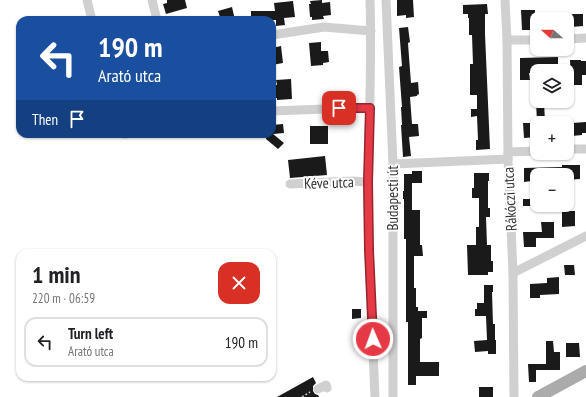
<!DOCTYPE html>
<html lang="en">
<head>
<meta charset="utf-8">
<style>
  :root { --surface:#fff; --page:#f6f6f6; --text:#202124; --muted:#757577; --line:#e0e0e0 }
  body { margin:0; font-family:"PT Sans Narrow",sans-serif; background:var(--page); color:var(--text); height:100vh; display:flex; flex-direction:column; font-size:15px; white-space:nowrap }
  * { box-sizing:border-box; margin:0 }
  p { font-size:13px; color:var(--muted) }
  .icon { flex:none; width:22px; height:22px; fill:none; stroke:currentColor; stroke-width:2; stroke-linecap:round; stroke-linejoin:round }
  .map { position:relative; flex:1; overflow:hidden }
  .sheet { position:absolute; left:16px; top:249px; width:260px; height:132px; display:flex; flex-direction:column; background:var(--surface); border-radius:12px; box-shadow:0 1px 3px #0004 }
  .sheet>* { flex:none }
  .hud { position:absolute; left:16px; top:16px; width:260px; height:122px; border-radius:12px; box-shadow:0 1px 3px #0004; background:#1a4fa0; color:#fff; overflow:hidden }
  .needle { width:26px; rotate:291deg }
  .controls { position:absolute; left:530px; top:12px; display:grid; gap:8px }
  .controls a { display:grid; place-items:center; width:44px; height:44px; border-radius:8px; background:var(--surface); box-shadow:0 1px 3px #0004; font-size:20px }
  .pin { position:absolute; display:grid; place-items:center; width:34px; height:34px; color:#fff; margin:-17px; border-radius:8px; box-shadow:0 2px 6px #0006 }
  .me { position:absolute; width:44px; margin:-22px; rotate:358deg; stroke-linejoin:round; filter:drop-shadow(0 0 3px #0008) }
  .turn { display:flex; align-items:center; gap:14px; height:84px; padding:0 16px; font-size:18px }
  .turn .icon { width:52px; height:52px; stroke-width:2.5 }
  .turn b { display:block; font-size:28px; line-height:34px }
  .then { display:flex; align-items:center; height:38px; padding:0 16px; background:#0003; gap:8px; font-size:15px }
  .round { display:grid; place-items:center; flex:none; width:42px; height:42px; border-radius:12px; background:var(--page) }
  .overview { display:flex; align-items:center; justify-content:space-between; height:68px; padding:0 16px }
  h1 { font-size:24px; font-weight:700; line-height:30px }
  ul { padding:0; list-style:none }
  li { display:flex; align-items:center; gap:12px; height:50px; margin:0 8px 6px; padding:0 8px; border:2px solid var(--line); border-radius:12px }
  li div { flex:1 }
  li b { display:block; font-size:15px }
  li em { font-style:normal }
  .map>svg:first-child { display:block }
  .building { fill:#1a1a1a }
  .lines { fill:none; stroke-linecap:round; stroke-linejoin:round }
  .path { stroke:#cdcdcd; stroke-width:1.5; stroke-dasharray:2 2; stroke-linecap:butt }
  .minor { stroke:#d0d0d0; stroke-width:9 }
  .major { stroke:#ababab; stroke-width:12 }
  .route-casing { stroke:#96252e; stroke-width:10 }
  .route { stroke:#e63946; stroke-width:7 }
  .labels { text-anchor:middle; stroke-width:4; stroke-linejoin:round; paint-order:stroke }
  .street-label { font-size:15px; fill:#333; stroke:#fff }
</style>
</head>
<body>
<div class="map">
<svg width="586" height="397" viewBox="0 0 586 397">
  <rect width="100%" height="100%" fill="#fff"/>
  <g class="building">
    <polygon points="167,0 185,0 187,8 166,14 163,4 167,3"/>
    <polygon points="322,0 322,3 330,2 331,15 323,16 324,19 312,20 312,17 310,17 309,4 311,4 310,1"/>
    <polygon points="397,0 413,0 414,17 406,18 406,15 397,16"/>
    <polygon points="293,1 295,17 284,18 285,25 276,26 276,20 251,20 251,11 275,11 274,3"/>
    <polygon points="487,4 488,14 485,14 485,34 490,149 476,150 476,140 478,140 477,116 471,117 471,109 477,109 477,95 470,95 470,64 473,64 472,35 469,35 469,18 468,18 468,14 463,14 463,5"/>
    <polygon points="232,7 235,20 221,20 218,11"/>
    <polygon points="521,10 535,10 535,30 522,30"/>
    <polygon points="571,14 583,14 583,26 571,27"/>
    <polygon points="408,27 410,42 408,43 409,57 411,83 418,82 419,94 417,95 417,96 410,97 412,124 418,124 419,136 409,137 411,156 403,157 401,125 402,125 401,107 402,107 399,67 402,66 399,28"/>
    <polygon points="321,42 321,51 328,51 329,62 323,63 323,65 311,66 309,43"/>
    <polygon points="281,46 283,63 272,65 272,48"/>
    <polygon points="558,57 558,71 537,71 537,73 529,73 530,80 520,80 520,58"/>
    <polygon points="570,60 581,60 581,61 586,61 586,75 582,75 582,85 571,85"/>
    <polygon points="291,79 292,99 277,100 277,98 272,98 272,85 277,85 276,80"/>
    <polygon points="536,101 544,101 545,123 537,123 537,137 524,138 523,123 537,123"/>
    <polygon points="586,122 586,133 582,133 582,135 572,136 572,123"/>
    <polygon points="283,124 284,133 273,134 284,143 278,149 266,139 266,134 272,134 272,125"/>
    <rect x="310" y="126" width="18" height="18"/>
    <polygon points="325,156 327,175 290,178 288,160"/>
    <polygon points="562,165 580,165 580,179 567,180 567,175 536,175 532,176 532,181 524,182 524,168 562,167"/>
    <polygon points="412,171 422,171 422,183 412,183 412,210 420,210 420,245 422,245 423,256 414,256 414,288 416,288 416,307 418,307 418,311 427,311 427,318 422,318 422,338 420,339 420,362 439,362 439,376 416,376 416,385 408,385 408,322 406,322 406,239 404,239 404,199 403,199 403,191 404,191 404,174 412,174"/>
    <polygon points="474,173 489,173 489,181 488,181 488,208 490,208 490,217 486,217 487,245 491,245 491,261 493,261 493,272 488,272 488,275 468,275 467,245 476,245 476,227 479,227 479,198 472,198 472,188 474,188"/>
    <rect x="523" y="199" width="9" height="7"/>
    <polygon points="562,211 575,211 575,226 562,227"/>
    <polygon points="541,222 554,222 554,238 536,238 536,247 524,247 523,232 542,232"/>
    <polygon points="564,265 574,265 575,275 565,275"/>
    <polygon points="559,277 559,294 540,295 540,298 530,298 530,284 547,283 547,278"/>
    <polygon points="484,285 493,285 493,292 492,292 493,324 495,324 495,340 496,340 496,354 488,354 488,351 475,352 474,341 487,340 486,316 475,316 475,309 477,309 477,303 484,303"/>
    <polygon points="352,309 361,309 361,318 352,319"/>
    <polygon points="546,341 553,341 554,352 560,352 560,370 536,370 536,382 529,382 528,364 546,364"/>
    <polygon points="566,343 579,343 580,357 566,357"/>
    <polygon points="313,377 316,383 313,386 313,391 315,394 318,395 319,397 277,397"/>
    <rect x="479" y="387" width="14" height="10"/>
  </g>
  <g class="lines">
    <polyline class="path" points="302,397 310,392"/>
    <g class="minor">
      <polyline points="87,0 92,20"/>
      <polyline points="152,0 157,20"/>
      <path d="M370 0C372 61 369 121 368 182 368 254 372 325 375 397"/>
      <polyline points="386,0 393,164 393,397"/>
      <polyline points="505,0 507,40 508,159 513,273 514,397"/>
      <polyline points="272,35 324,27 371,31"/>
      <polyline points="567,39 586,38"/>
      <polyline points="507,40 537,40"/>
      <polyline points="272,111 352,108 370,108"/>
      <polyline points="124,134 126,134"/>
      <polyline points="567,149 586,149"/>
      <polyline points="508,152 537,151"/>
      <polyline points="393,164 508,159"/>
      <polyline points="290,184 352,181 368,182"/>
      <polyline points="513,273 586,236"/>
      <polyline points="318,389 326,385 327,388"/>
    </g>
    <polyline class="major" points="538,397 586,371"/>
  </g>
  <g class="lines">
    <g class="route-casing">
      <polyline id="route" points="339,108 370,108 368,182 369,250 373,339"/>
    </g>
    <use href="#route" class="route"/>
  </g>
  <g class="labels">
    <g class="street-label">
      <text transform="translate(329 183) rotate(-2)" y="5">Kéve utca</text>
      <text transform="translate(393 198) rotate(-90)" y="5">Budapesti út</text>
      <text transform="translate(510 199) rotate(-93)" y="5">Rákóczi utca</text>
    </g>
  </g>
</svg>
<div class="controls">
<a><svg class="needle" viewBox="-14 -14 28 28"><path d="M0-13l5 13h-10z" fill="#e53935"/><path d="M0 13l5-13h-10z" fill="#757577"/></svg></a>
<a><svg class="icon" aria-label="layers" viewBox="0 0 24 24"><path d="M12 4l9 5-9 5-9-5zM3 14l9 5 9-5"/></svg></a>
<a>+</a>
<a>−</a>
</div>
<div class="pin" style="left:339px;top:108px;background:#d93025"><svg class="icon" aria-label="arrive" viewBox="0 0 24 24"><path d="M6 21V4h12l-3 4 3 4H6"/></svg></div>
<svg class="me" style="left:373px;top:339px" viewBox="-20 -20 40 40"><circle r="17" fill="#e63946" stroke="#fff" stroke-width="3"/><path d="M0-11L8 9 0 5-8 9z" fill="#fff"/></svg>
<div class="hud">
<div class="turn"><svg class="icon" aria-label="left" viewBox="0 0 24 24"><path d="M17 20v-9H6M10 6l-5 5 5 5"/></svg><div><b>190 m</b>Arató utca</div></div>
<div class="then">Then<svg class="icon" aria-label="arrive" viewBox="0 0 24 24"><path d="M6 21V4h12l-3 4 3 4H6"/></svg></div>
</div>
<section class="sheet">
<div class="overview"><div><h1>1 min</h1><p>220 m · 06:59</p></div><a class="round" style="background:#d93025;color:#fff"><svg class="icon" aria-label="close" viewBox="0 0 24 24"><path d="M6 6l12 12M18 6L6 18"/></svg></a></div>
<ul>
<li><svg class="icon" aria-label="left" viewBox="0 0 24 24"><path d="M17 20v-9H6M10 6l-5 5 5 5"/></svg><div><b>Turn left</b><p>Arató utca</p></div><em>190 m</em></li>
</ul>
</section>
</div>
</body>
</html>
